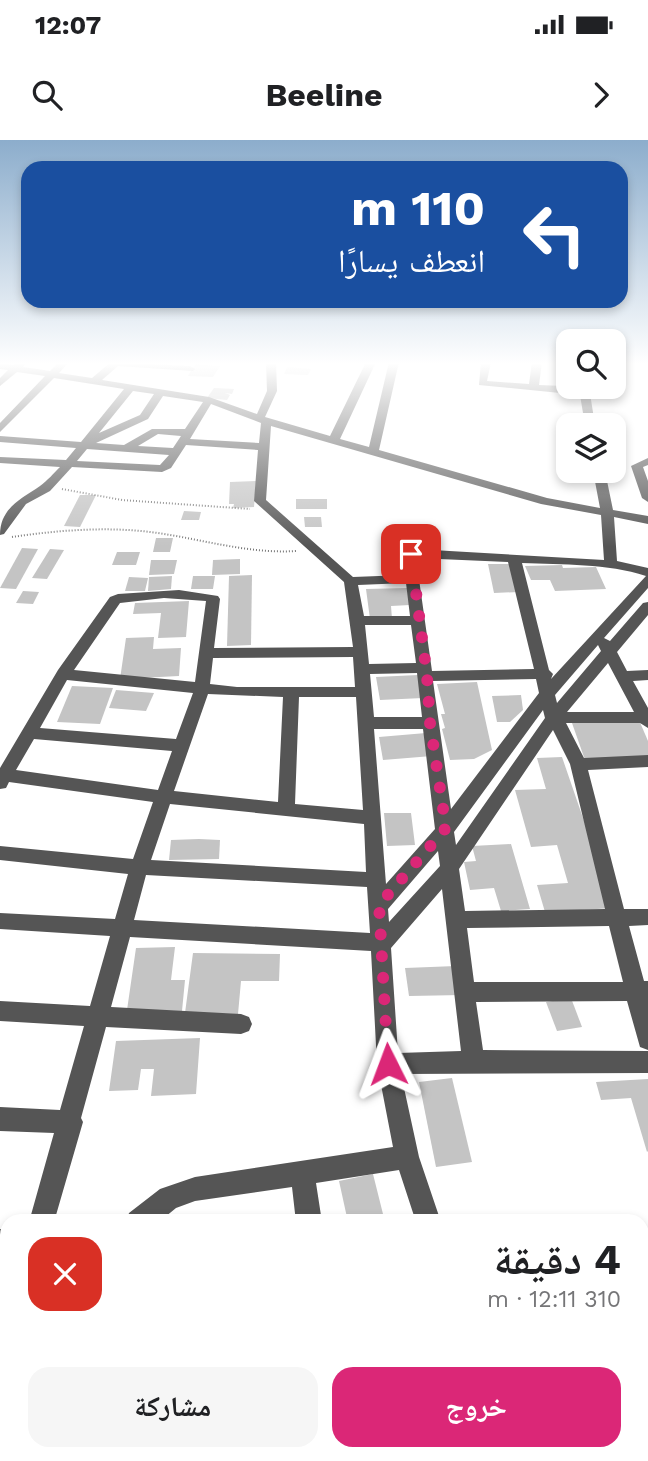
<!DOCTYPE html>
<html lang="ar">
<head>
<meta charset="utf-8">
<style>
  :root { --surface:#fff; --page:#f6f6f6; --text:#202124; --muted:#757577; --accent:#db2777 }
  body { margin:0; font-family:"Work Sans","Noto Naskh Arabic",sans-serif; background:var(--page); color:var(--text); direction:rtl; height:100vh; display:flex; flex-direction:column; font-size:26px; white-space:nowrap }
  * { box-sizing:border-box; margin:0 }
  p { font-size:23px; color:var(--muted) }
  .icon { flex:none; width:38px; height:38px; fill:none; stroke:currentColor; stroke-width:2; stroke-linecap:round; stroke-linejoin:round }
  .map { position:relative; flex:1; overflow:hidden; direction:ltr }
  .details { position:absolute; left:0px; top:1074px; width:649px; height:247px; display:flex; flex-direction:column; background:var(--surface); border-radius:21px 21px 0 0; box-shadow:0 4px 10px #0003; direction:rtl }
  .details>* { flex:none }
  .top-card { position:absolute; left:21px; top:21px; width:607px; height:147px; border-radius:21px; box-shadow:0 4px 10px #0003; direction:rtl; background:#1a4fa0; color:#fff; overflow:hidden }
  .buttons { position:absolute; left:556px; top:189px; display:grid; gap:14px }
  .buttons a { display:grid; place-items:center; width:70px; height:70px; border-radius:14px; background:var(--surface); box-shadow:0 4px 10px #0003; font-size:35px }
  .pin { position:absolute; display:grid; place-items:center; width:60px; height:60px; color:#fff; margin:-30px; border-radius:14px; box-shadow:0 4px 10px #0006 }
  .me { position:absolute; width:77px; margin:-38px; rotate:357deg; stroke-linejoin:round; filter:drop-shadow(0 0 5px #0008) }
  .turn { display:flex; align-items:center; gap:24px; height:147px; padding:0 28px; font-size:32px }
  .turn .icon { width:91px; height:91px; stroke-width:2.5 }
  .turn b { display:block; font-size:49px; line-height:60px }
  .round { display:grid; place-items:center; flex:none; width:74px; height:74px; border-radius:21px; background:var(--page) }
  .headline { display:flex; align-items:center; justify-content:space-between; height:119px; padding:0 28px }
  h1 { font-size:42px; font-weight:700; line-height:52px }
  .cta { display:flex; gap:14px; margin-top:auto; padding:14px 28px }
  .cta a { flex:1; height:80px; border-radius:21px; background:var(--accent); color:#fff; font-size:28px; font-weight:700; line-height:80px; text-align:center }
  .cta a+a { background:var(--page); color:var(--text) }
  .status { display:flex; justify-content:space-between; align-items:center; height:49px; padding:0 35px; background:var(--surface); direction:ltr }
  .status svg { height:19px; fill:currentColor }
  header { display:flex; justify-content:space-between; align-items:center; height:91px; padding:0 28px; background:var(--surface); font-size:32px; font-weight:700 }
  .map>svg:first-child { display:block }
  .building { fill:#c4c4c4 }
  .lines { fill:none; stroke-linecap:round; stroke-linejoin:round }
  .path { stroke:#777; stroke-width:2; stroke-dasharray:1 2; stroke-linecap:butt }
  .minor { fill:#555; fill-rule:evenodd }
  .route { stroke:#db2777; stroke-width:12; stroke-dasharray:0 21.6 }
</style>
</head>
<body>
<div class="status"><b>12:07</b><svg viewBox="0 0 49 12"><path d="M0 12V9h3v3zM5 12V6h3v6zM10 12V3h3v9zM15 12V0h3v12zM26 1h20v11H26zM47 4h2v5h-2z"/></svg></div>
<header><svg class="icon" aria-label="forward" viewBox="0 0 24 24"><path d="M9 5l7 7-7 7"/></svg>Beeline<svg class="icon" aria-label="search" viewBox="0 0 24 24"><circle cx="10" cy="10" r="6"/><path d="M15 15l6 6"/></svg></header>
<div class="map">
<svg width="648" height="1321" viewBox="0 0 648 1321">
  <rect width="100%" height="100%" fill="#fff"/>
  <g class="building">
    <polygon points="195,224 220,226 213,237 188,236"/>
    <polygon points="287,227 311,229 308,235 284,234"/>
    <polygon points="214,248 234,249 232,254 225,253 230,255 227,260 207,258"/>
    <polygon points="256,341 254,367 233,368 234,364 229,364 230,342"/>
    <polygon points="80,355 96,355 80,387 64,386"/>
    <rect x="296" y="359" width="31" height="10"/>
    <polygon points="184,371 201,372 199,380 181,380"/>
    <polygon points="304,377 321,377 322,387 305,387"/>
    <polygon points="156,398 173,398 170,412 153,412"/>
    <polygon points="22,408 38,409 16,449 0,448"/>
    <polygon points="50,409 64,410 47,439 32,438"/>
    <polygon points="117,412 140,412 136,425 112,425"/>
    <polygon points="240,419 240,434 212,435 213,420"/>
    <polygon points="151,420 177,420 174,434 149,435"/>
    <polygon points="488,424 510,424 519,452 494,453"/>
    <polygon points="562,425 563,428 596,427 606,449 555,451 550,440 531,440 525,426"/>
    <polygon points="252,435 251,505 227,506 229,436"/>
    <polygon points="172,436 171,449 148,451 149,437"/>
    <polygon points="193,436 215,436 213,449 191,449"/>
    <polygon points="129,437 148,438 145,451 125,451"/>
    <polygon points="407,448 410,465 391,466 392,479 370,479 366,449"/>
    <polygon points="23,451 39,452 33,464 16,463"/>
    <polygon points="189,461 186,497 158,498 161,473 133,474 135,463"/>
    <polygon points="154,497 153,509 181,508 179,536 120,539 126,498"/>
    <polygon points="418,535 423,558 380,560 376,537"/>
    <polygon points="477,542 492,610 474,619 450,620 442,589 445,588 441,574 445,574 437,544"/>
    <polygon points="72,546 113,548 100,584 57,582"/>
    <polygon points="116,550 154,553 146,571 109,568"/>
    <polygon points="521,555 523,570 510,582 497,582 492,556"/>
    <polygon points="639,580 648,601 648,618 585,620 572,583"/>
    <polygon points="426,593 432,616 383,620 379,597"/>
    <polygon points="562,617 614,768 545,772 537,745 568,743 557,705 531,707 515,650 546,649 537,618"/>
    <polygon points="384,673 411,673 415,705 387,706"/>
    <polygon points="199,699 220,700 219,719 169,720 171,700"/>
    <polygon points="511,704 530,769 501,771 494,748 470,750 464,722 476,721 472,706"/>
    <polygon points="175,807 171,840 185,840 182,871 127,870 136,808"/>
    <polygon points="193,813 280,814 279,841 241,841 238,874 185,873"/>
    <polygon points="456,826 462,855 409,856 405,828"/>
    <polygon points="571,858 582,887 557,891 546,862"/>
    <polygon points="200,898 196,954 151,956 154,929 141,929 138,950 109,951 116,901"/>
    <polygon points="452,938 472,1022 436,1027 419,942"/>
    <polygon points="648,939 648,1011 647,1012 631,958 601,960 596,942"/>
    <polygon points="373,1034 385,1082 348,1082 339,1041"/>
    <polygon points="7,1129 7,1214 0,1222 0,1137"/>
    <polygon points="539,1314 588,1314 591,1321 541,1321"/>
  </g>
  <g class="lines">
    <g class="path">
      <polyline points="62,349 122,360 250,369"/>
      <path d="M12 397C60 390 109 386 158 393 205 400 249 414 297 411"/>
    </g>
    <g class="minor">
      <path d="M17 222H27L23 227 50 231 59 222H69L59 233 92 238 111 222 190 226 195 229 193 231 118 226 102 240 209 257 257 274 267 251 266 222H276L277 251 265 277 330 296 366 222H376L340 299 369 307 389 222H399L379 310 547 358 600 368 593 331H605L613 370 648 376V384L614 377 617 421 648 428V448L604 498 610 501 643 463 648 462V475L617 512 627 531 648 530V540L633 541 648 568V588L640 583H566L584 618 648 615V627L588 630 624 769H648V785L629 786 644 841H648V910L640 907 627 861 476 862 483 910 648 911V933L401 934 419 1017 441 1082H416L399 1030 316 1043 322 1082H296L292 1047 195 1061 176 1068 159 1082H126L129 1073 160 1049 195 1037 393 1007 377 924 371 811 130 797 111 867 241 874 249 877 252 884 249 891 241 894 106 887 81 978 83 982 54 1082H29L54 993 0 991V967L60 970 84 886 0 881V861L90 866 110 796 0 789V773L115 779 128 734 0 720V706L133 719 153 662 9 642 6 648 0 649V628L58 530 110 457 118 454 179 450 218 456 220 459 214 508 353 507 344 442 254 361 258 310 186 305 171 328 162 332 72 327 50 351 26 364 4 394 0 395C0 368 21 359 40 346 47 341 54 333 60 327L0 323V317L66 320 76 308 0 302V296L81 302 124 249 54 238 0 292V283L45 236 17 232 0 246V238L8 230 0 229V223L13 225ZM133 251 154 254 140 275 99 293ZM163 256 203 262 185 289H152L124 305 96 303 148 279ZM211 264 261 283 259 303 190 299ZM271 286 541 364 601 375 604 420 415 409 402 416 405 435 353 437 266 360ZM158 294 181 296 173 308 138 306ZM87 309 169 315 160 325 77 321ZM416 418 508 422 534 529 432 531ZM522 423C563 425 607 423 646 436L551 539 553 534 549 530ZM406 443 410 476H364L358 445ZM164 458 206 461 195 542 74 530 120 463ZM365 485H411L416 523 369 524ZM598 505 601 511 557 563 555 555ZM353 517 355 547H237L210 544 213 518ZM608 523 634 572H567ZM417 533 422 577H374L370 534ZM536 539 539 553 451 669 433 541ZM67 540 193 553 176 599 40 588ZM208 554 283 557 278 662 174 651ZM299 557H356L363 670 295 664ZM543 570 545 578 456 705 454 692ZM374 589H423L435 689 386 744ZM553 590 570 624 605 769 465 771 459 729ZM34 599 172 611 158 650 16 630ZM170 664 364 684 366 732 151 720ZM438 711 440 726 389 782 388 769ZM146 735 367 747 370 793 134 780ZM442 749 461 911 398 913 391 808ZM609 786 623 842H474L467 788Z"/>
      <polygon points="481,222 491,222 487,241 529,244 532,222 542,222 539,245 589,247 595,285 585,285 580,255 479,245"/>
      <polygon points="648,318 648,325 643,327 648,341 648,362 642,358 631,326"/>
      <polygon points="0,1089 7,1090 7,1116 0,1115"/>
      <polygon points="7,1223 7,1257 0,1260 0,1226"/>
      <polygon points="328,1314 394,1314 391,1321 329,1321"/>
      <polygon points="492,1314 522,1314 524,1321 494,1321"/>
    </g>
  </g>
  <linearGradient id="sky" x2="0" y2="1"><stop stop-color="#8cadcc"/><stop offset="0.55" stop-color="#fff"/><stop offset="1" stop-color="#fff" stop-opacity="0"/></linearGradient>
  <rect width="648" height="407" fill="url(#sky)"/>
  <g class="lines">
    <polyline class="route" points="388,924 379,765 446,688 430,583 427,536 411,414"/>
  </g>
</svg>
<div class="buttons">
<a><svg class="icon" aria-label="search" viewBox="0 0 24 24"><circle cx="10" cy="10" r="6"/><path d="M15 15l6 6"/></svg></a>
<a><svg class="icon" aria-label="layers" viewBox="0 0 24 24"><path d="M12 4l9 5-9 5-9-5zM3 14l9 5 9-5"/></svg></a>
</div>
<div class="pin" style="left:411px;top:414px;background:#d93025"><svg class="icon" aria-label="arrive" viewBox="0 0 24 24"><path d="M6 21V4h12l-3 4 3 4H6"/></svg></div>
<svg class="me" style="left:388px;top:924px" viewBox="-20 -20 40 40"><path d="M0-17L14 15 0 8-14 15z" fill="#db2777" stroke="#fff" stroke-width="4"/></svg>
<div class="top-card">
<div class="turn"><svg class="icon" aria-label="left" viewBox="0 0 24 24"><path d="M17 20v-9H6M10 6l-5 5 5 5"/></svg><div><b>110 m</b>انعطف يسارًا</div></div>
</div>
<section class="details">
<div class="headline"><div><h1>4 دقيقة</h1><p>310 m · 12:11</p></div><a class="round" style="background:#d93025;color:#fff"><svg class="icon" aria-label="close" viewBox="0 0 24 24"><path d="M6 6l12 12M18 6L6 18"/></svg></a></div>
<div class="cta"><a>خروج</a><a>مشاركة</a></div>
</section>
</div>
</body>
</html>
